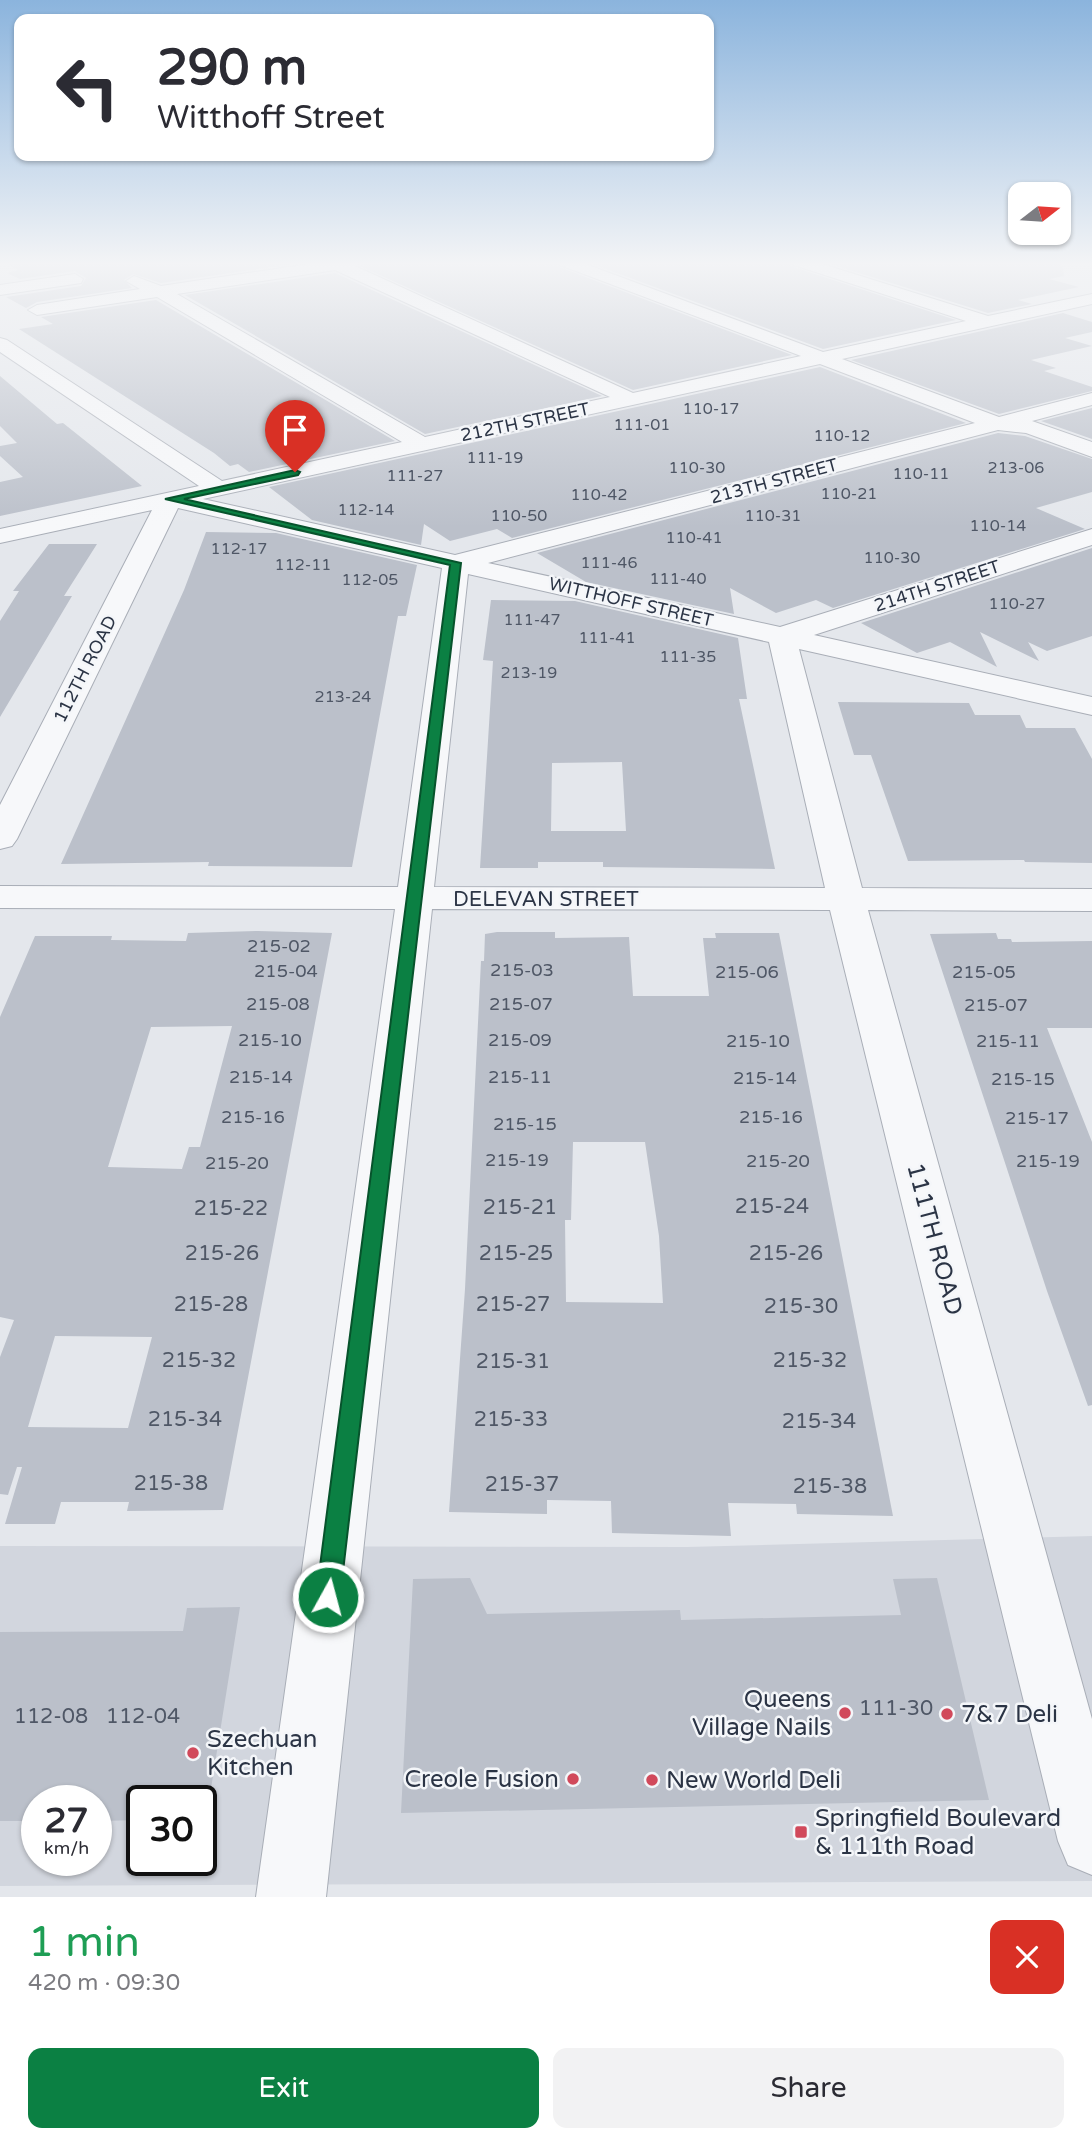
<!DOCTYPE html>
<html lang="en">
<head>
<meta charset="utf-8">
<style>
  :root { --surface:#fff; --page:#f2f2f3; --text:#2b2b33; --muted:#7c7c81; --accent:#0b8043 }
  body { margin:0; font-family:"Varela Round",sans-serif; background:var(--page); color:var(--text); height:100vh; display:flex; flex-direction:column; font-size:26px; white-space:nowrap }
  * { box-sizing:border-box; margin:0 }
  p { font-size:23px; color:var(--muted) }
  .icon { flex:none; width:38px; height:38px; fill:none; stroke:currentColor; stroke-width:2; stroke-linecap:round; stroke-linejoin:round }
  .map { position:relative; height:1897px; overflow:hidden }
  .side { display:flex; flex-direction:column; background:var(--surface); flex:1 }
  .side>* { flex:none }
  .banner { position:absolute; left:14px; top:14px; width:700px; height:147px; border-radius:14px; box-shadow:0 2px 5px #0004; background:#fff; color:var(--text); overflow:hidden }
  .needle { width:46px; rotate:73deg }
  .controls { position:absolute; left:1008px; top:182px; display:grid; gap:14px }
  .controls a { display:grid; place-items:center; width:63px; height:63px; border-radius:14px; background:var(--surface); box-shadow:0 2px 5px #0004; font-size:35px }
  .speed { position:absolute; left:21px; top:1785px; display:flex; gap:14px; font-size:35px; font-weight:700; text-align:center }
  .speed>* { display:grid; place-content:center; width:91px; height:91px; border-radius:50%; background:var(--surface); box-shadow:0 2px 5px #0004; line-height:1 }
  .speed small { font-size:18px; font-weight:400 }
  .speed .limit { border:4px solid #111; border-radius:10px; background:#fff; color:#111 }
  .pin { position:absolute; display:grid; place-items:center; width:60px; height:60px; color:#fff; margin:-72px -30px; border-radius:50% 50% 50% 0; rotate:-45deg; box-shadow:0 0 7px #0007 }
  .pin .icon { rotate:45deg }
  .me { position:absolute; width:77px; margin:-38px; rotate:7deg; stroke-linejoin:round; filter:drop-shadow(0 0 5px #0008) }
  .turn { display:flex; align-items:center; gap:24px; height:147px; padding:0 28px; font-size:32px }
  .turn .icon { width:91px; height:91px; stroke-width:2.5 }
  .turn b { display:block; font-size:49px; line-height:60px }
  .round { display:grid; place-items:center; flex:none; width:74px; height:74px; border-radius:14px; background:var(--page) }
  .headline { display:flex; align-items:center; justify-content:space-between; height:119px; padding:0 28px }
  h1 { font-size:42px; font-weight:600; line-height:52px; color:#1e9e55 }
  .primary-button { display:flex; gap:14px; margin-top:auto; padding:14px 28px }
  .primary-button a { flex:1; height:80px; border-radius:14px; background:var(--accent); color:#fff; font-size:28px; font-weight:600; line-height:80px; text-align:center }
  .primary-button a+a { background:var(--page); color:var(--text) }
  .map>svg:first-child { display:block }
  .built { fill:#d2d6de; fill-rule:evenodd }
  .building { fill:#bbc0ca; fill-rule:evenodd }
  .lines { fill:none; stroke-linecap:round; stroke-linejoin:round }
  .minor-casing { stroke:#a9aeb7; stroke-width:2 }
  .minor { fill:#f7f8fa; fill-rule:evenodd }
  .route { fill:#0b8043; stroke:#07532c; stroke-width:2 }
  .poi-dot { fill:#d1495b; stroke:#f4f6f9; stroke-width:2.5 }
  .labels { text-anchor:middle; stroke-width:5; stroke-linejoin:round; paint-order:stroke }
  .far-number-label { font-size:16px; fill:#4f5766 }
  .far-street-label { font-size:18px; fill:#2b3445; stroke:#f4f6f9 }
  .number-label { font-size:18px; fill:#4f5766 }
  .street-label { font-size:21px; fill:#2b3445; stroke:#f4f6f9 }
  .near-number-label { font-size:21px; fill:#4f5766 }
  .near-street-label { font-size:24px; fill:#2b3445; stroke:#f4f6f9 }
  .near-poi-label { font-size:24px; fill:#2b3445; stroke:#f4f6f9; text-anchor:start }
</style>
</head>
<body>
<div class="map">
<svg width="1092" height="1897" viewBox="0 0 1092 1897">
  <rect width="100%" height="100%" fill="#e4e7ec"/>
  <path class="built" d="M1092 1536V1881L0 1886V1546L687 1547ZM37 1801H96V1860H37ZM142 1801H201V1860H142Z"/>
  <g class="building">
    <polygon points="4,262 306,262 161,283 133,274 124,280 132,288 37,302 26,308 6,297 81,286 86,278 75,271 20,279 7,273 18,270"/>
    <polygon points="363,262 555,262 559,267 792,355 633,390 360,266"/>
    <polygon points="587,262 789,262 793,267 956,320 823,349"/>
    <polygon points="824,262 1062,262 1064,276 1049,279 1079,287 1018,300 1032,304 988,313"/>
    <polygon points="335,273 602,396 425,434 185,295"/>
    <polygon points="156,300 395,441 249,472 238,464 230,466 214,453 19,329 53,324 41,317"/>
    <polygon points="1063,313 1092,322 1092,332 1065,338 1092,346 1031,360 1056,368 1044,371 1092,387 1092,391 999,414 851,360"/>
    <polygon points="820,367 966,423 512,538 497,529 450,541 424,524 421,545 312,520 269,487"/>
    <polygon points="0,376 57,424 63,423 142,486 0,516 0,482 23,477 0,456 0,446 17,443 0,426"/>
    <polygon points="1092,408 1092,439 1041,421"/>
    <polygon points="998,433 1025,436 1092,459 1092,492 1036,508 1085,529 833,608 816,600 776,613 730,588 734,614 586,582 537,553"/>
    <polygon points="206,532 276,533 417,565 406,616 398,616 352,867 208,866 209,862 61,864 184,590"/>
    <polygon points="49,544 97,544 64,596 72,596 0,717 0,621 19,591 13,591"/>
    <polygon points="1092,548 1092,636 1047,651 1028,642 1039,661 980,632 997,667 950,642 917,653 861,623"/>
    <path d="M491 600 575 601 738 638 747 699H739L775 869 603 867V862H538V868H480L493 661 483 660ZM622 762 626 831H551L552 763Z"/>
    <polygon points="838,702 969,703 975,715 1020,715 1026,728 1075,728 1092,759 1092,863 1025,862 1024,860 908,861 871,755 854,755"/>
    <path d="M258 931 332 933 223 1510 127 1511 129 1502H61L55 1524H5L22 1467H17L8 1495 0 1494V1357L14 1320 0 1317V1017L35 936H112L111 940 186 941 188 933ZM232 1026 200 1147H189L182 1169 108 1167 151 1027ZM55 1336 152 1337 128 1428 28 1427Z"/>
    <path d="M497 932H555V938L629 937 633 996H709L703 938H716L715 933H779L893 1516 797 1514 796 1504 728 1503 731 1536 612 1533 611 1501 547 1500V1514L449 1512 465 1289 481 961H484L485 934ZM573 1142H645L659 1236 663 1303 566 1302 565 1220H571Z"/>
    <polygon points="996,933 998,939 1011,939 1012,942 1092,941 1092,1028 1047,1028 1092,1142 1092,1405 1088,1406 1047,1291 930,934"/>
    <polygon points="470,1578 487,1614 680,1610 681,1620 901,1615 893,1579 937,1578 989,1800 401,1813 413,1579"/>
    <polygon points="240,1607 209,1801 142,1801 142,1820 97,1821 102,1801 37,1801 37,1821 0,1821 0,1632 183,1631 187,1608"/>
  </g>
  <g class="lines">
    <g class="minor-casing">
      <g id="minor">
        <path d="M322 262H361L355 266 633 393 801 356 560 265 558 262H580L823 352 966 321 794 265 792 262H816L988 316 1092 294V304L842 359 999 417 1092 393V405L1032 421 1092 442V457L1026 433 998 430 488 563 780 627 1092 529V545L814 635 1092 697V715L799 649 862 888 1092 889V911L868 910 1092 1719V1875L1068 1865 1058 1841 830 910 432 909 326 1897H256L395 909 0 908V886L398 887 442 568 178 508 17 839 12 846 0 849V805L152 510 0 543V529L199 486 0 352V338L7 340 222 481 402 442 157 297 37 315 28 310 37 305 140 289 126 281 134 276 161 286ZM335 270 610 397 425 437 177 294ZM820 364 975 423 455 555 203 499ZM468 574 769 642 825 888 434 887Z"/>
        <polygon points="75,274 83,279 81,283 0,295 0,285"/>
      </g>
    </g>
    <use href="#minor" class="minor"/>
  </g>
  <linearGradient id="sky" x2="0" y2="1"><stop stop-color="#8bb4dd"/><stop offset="0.5" stop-color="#f3f4f6"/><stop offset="1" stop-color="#f3f4f6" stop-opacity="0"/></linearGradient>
  <rect width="1092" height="527" fill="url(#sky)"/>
  <polygon class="route" points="295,470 300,472 298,475 184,499 461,563 340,1597 337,1605 328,1608 319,1605 316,1597 450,565 165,499"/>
  <g class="poi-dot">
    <circle cx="845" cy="1713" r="7"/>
    <circle cx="947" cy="1714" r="7"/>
    <circle cx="193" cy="1753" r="7"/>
    <circle cx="573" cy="1779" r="7"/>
    <circle cx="652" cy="1780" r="7"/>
    <rect x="794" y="1825" width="14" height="14" rx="3.5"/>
  </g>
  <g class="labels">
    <g class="far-number-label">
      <text x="711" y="414">110-17</text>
      <text x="642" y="430">111-01</text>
      <text x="842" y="441">110-12</text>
      <text x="495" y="463">111-19</text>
      <text x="697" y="473">110-30</text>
      <text x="1016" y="473">213-06</text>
      <text x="921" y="479">110-11</text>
      <text x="415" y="481">111-27</text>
      <text x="849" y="499">110-21</text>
      <text x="599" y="500">110-42</text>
      <text x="366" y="515">112-14</text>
      <text x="519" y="521">110-50</text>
      <text x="773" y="521">110-31</text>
      <text x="998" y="531">110-14</text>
      <text x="694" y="543">110-41</text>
      <text x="239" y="554">112-17</text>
      <text x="892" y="563">110-30</text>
      <text x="609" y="568">111-46</text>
      <text x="303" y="570">112-11</text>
      <text x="678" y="584">111-40</text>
      <text x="370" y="585">112-05</text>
      <text x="1017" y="609">110-27</text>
      <text x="532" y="625">111-47</text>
      <text x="607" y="643">111-41</text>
      <text x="688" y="662">111-35</text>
      <text x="529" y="678">213-19</text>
      <text x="343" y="702">213-24</text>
    </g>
    <g class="far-street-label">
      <text transform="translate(525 422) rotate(-12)" y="6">212TH STREET</text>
      <text transform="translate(774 481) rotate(-15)" y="6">213TH STREET</text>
      <text transform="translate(937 586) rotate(-18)" y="6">214TH STREET</text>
      <text transform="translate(631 602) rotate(13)" y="6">WITTHOFF STREET</text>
      <text transform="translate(85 669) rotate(-63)" y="6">112TH ROAD</text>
    </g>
    <g class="number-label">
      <text x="279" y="952">215-02</text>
      <text x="522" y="976">215-03</text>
      <text x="286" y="977">215-04</text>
      <text x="747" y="978">215-06</text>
      <text x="984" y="978">215-05</text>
      <text x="278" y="1010">215-08</text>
      <text x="521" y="1010">215-07</text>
      <text x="996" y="1011">215-07</text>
      <text x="270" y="1046">215-10</text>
      <text x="520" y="1046">215-09</text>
      <text x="758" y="1047">215-10</text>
      <text x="1008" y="1047">215-11</text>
      <text x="261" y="1083">215-14</text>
      <text x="520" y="1083">215-11</text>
      <text x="765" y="1084">215-14</text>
      <text x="1023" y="1085">215-15</text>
      <text x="253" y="1123">215-16</text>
      <text x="771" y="1123">215-16</text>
      <text x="1037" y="1124">215-17</text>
      <text x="525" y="1130">215-15</text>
      <text x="517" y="1166">215-19</text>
      <text x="778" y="1167">215-20</text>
      <text x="1048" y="1167">215-19</text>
      <text x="237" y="1169">215-20</text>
    </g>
    <g class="street-label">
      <text x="546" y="906">DELEVAN STREET</text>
    </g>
    <g class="near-number-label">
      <text x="772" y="1213">215-24</text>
      <text x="520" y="1214">215-21</text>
      <text x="231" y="1215">215-22</text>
      <text x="222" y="1260">215-26</text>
      <text x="516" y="1260">215-25</text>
      <text x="786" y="1260">215-26</text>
      <text x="211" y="1311">215-28</text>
      <text x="513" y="1311">215-27</text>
      <text x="801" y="1313">215-30</text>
      <text x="199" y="1367">215-32</text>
      <text x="810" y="1367">215-32</text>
      <text x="513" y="1368">215-31</text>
      <text x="185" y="1426">215-34</text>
      <text x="511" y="1426">215-33</text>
      <text x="819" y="1428">215-34</text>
      <text x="171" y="1490">215-38</text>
      <text x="522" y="1491">215-37</text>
      <text x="830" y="1493">215-38</text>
      <text x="896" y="1715">111-30</text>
      <text x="51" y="1723">112-08</text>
      <text x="143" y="1723">112-04</text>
    </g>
    <g class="near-street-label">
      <text transform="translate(935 1239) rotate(75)" y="8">111TH ROAD</text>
    </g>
    <g class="near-poi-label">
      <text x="831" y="1707" text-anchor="end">Queens<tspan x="831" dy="28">Village Nails</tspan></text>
      <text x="961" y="1722">7&amp;7 Deli</text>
      <text x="207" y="1747">Szechuan<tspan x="207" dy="28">Kitchen</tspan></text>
      <text x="559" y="1787" text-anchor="end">Creole Fusion</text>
      <text x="666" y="1788">New World Deli</text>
      <text x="815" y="1826">Springfield Boulevard<tspan x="815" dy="28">&amp; 111th Road</tspan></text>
    </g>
  </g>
</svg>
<div class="controls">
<a><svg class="needle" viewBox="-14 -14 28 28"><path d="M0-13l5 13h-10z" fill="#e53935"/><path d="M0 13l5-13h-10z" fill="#7c7c81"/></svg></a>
</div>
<div class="speed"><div>27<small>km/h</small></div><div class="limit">30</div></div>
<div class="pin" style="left:295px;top:472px;background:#d93025"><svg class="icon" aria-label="arrive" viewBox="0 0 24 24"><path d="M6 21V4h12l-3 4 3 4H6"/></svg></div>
<svg class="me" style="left:328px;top:1597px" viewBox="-20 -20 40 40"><circle r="17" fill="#0b8043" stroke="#fff" stroke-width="3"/><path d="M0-11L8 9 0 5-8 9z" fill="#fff"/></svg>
<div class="banner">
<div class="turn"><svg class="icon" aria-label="left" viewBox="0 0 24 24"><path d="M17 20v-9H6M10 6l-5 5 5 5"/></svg><div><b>290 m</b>Witthoff Street</div></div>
</div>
</div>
<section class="side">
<div class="headline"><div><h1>1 min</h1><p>420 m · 09:30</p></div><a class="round" style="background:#d93025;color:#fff"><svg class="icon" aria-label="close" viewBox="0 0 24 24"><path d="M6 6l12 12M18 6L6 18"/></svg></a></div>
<div class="primary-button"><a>Exit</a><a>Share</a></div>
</section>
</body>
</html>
